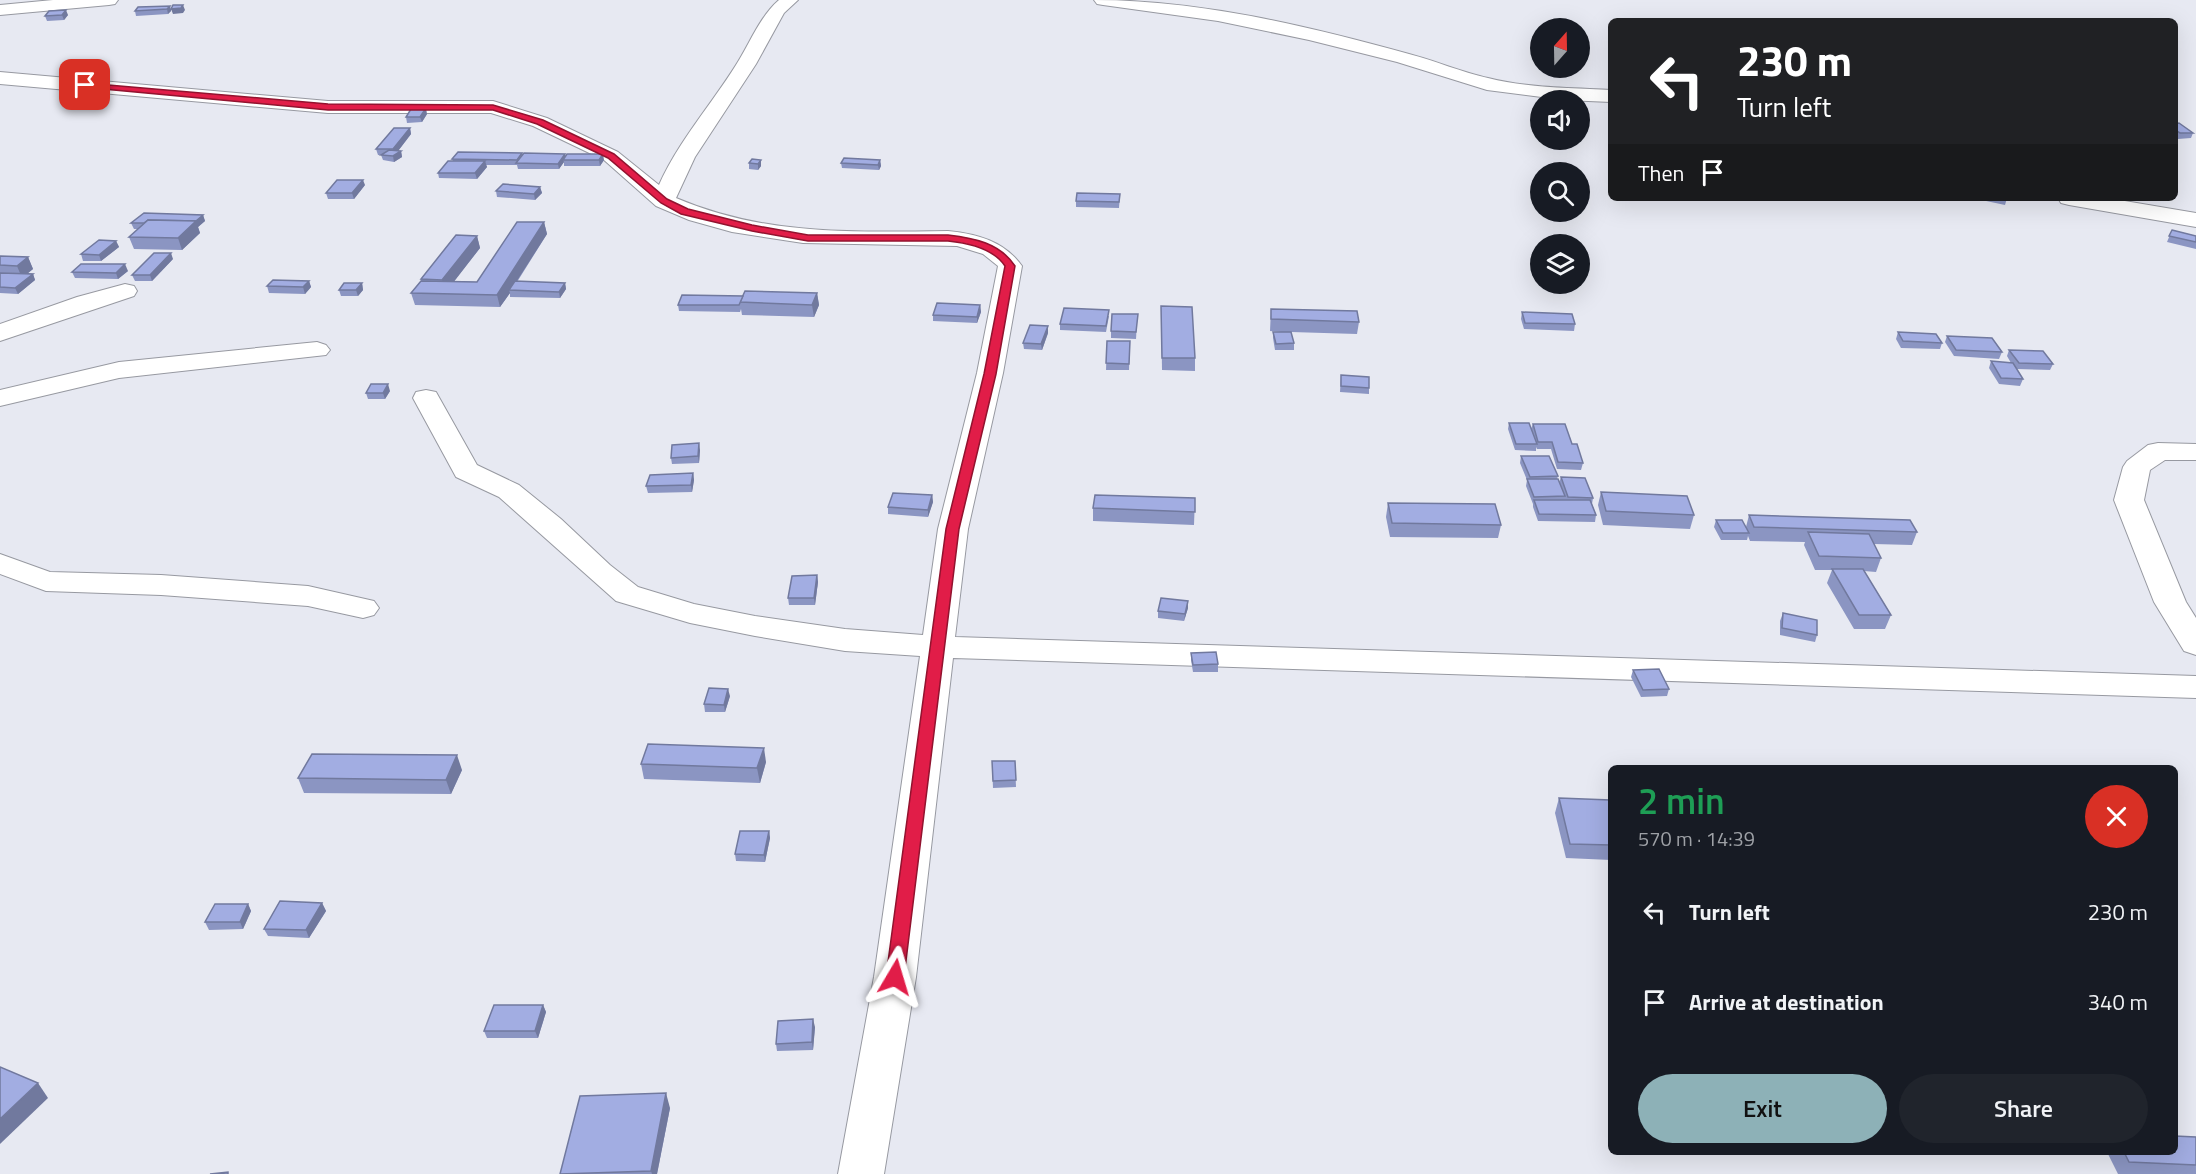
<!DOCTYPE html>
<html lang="en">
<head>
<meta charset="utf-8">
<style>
  :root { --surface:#171b24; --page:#20242c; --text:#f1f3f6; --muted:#9ea1a6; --accent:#8db1b7 }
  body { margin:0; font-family:"Titillium Web",sans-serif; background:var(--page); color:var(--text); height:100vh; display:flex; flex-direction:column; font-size:22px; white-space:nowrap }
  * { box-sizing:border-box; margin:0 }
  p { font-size:20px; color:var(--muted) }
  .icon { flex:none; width:33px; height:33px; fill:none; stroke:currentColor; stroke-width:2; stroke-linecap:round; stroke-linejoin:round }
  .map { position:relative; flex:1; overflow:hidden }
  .details { position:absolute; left:1608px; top:765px; width:570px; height:390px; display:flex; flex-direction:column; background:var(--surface); border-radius:9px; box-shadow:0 6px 24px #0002 }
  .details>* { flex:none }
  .top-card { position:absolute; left:1608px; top:18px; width:570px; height:183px; border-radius:9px; box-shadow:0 6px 24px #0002; background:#202124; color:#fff; overflow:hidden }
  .needle { width:39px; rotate:20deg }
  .controls { position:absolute; left:1530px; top:18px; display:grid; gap:12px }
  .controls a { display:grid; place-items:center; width:60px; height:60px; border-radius:50%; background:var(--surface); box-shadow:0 6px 24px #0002; font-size:30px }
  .pin { position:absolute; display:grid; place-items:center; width:51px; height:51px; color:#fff; margin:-26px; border-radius:12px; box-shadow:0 3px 9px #0006 }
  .me { position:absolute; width:66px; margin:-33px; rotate:7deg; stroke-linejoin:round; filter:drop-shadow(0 0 4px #0008) }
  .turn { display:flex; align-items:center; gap:21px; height:126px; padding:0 30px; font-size:27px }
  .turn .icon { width:78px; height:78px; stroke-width:2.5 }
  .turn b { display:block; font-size:42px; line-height:51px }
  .then { display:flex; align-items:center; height:57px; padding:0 30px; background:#0003; gap:12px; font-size:22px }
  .round { display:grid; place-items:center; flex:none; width:63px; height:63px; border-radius:32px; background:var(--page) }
  .overview { display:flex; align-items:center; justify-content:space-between; height:102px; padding:0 30px }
  h1 { font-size:36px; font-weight:600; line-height:45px; color:#1e9e55 }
  .action { display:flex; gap:12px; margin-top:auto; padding:12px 30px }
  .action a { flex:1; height:69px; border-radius:36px; background:var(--accent); color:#111; font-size:24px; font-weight:600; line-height:69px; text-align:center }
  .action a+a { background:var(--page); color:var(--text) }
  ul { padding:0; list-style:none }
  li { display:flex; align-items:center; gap:18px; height:90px; padding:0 30px }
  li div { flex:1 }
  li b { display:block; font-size:22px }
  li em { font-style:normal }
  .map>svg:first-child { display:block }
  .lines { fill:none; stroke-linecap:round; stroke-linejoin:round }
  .minor-casing { stroke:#9799a1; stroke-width:2 }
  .minor { fill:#fff; fill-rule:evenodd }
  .wall { fill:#8b95c2 }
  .shaded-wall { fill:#71799e }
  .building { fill:#a2ade2; stroke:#71799e; stroke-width:1.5 }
  .route { fill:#e11d48; stroke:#92132f; stroke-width:1.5 }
</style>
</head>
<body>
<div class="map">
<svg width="2196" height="1174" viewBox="0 0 2196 1174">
  <rect width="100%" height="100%" fill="#e7e9f2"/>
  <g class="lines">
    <g class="minor-casing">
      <g id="minor">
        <polygon points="53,0 118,0 115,4 109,5 0,15 0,5"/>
        <path d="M779 0H798L784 13 756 64 695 157 676 198C765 236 854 232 948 231 977 234 1004 241 1022 266L1003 373 968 529 955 637 2196 676V698L953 658 916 977 884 1174H838L874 977 920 656 845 651 755 636 690 623 616 601 499 497 456 477 413 398 416 392 426 390 436 392 477 465 519 485 561 519 610 565 638 587 694 604 755 616 845 629 923 635 938 529 977 373 998 266 983 254 957 246 803 243 732 232 689 220 656 206 604 160 533 126 491 113H328L0 84V72L328 101H493L547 118 618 152 659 185C678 142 711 105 736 65 749 45 760 16 779 0Z"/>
        <path d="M1094 0C1200 0 1308 26 1409 54 1436 61 1461 72 1488 78 1527 88 1571 88 1611 90V102L1565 100 1487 90 1397 62 1309 40 1218 21 1103 5 1097 4Z"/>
        <polygon points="2058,198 2107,198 2196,213 2196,227 2069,205 2061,203"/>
        <polygon points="125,284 134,286 137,291 134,296 0,341 0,324 77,297"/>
        <polygon points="317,342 326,345 330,350 326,355 119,378 0,406 0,390 119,362"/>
        <polygon points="2158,443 2196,444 2196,460 2165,460 2150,470 2144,500 2186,602 2196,618 2196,655 2184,651 2154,602 2114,500 2123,467 2127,461 2148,445"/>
        <polygon points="0,554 50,572 161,575 308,586 374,601 379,608 374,615 363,618 308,606 161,595 46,591 0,574"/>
      </g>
    </g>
    <use href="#minor" class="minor"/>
  </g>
  <g class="wall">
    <polygon points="170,6 171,11 168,14 136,16 135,11"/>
    <polygon points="49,11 68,15 64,20 47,21 45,16"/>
    <polygon points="427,114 422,122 407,123 406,117"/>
    <polygon points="2175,124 2193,133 2191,138 2178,139 2175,137"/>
    <polygon points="410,128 411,134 398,151 401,151 402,157 394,162 383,160 381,155 378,155 376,149"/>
    <polygon points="522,153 523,154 565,154 565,157 604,160 600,166 564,166 564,162 559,169 518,169 517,165 486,165 487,167 477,179 439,178 438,173 453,161 452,159"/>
    <polygon points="761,160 761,166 758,170 749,169 749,163"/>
    <polygon points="880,160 881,166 879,170 842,168 841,163"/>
    <polygon points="365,185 354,199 328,199 326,193"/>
    <polygon points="540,187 542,193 535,200 497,197 496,191"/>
    <polygon points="1120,194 1119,208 1076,207 1076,201"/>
    <polygon points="1972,198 2007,198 2005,205"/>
    <polygon points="203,215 205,221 198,227 200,233 182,250 134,249 129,237 138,229 134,229 131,223"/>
    <polygon points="544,222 547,234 517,282 565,283 566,289 560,298 510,297 510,293 500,307 415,305 411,293 421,281 421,279 477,236 480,248 454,281 477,282"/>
    <polygon points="2172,230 2196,236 2196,249 2167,242"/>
    <polygon points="116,241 119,247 101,261 83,261 81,254"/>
    <polygon points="0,256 28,257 33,269 28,273 33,274 35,280 18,294 0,293"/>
    <polygon points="173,259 152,281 135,281 132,275"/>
    <polygon points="128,271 118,279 75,278 72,272"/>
    <polygon points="309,281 311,287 305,294 269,293 267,286"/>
    <polygon points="362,283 363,290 358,296 341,296 339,290"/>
    <polygon points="817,293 819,305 814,317 742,315 741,309 740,312 679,311 678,305 743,296"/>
    <polygon points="980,305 981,312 977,323 933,321 933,315"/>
    <polygon points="1161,306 1195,358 1195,371 1162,370"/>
    <polygon points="1271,309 1359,322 1357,334 1291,332 1294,343 1294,350 1275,350 1273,338 1273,332 1281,332 1270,331"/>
    <polygon points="1522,312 1575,324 1574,331 1524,329 1521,319"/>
    <polygon points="1109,316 1106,332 1060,330 1060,324"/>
    <polygon points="1137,321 1136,339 1111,338 1111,331"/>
    <polygon points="1048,326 1048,333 1042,350 1024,349 1023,343"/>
    <polygon points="1898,332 1942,343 1940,349 1901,348 1896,339"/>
    <polygon points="1947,336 2002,352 1999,359 1954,356 1945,342"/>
    <polygon points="1107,341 1130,341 1129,370 1106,370"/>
    <polygon points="2009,350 2053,364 2050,370 2017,369 2023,379 2020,386 1999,384 1989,368 1991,361 2011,363 2007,356"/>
    <polygon points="1341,375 1369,388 1369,394 1340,392"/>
    <polygon points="390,391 385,399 368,399 366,393"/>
    <polygon points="1509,423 1531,429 1533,424 1572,444 1583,463 1581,470 1557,469 1551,449 1537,449 1536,447 1536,451 1515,450 1508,429"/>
    <polygon points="700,450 699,463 672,464 671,458"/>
    <polygon points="1521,456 1558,476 1557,479 1559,483 1561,477 1593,498 1592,504 1596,515 1595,522 1538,521 1533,507 1533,504 1526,486 1527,480 1520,463"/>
    <polygon points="693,473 694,480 692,492 648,493 646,486"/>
    <polygon points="1601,492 1694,515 1690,529 1603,525 1598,505"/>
    <polygon points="932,495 933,502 928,517 888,514 888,507"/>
    <polygon points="1195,498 1194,525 1093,521 1093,508"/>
    <polygon points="1388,503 1501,525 1498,538 1390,537 1386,517"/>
    <polygon points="1749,515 1917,532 1912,545 1874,544 1881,558 1876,572 1864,571 1891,615 1885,629 1854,629 1827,583 1832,570 1815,570 1804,545 1805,542 1750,541 1748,536 1747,540 1721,540 1714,527 1716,520 1746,527"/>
    <polygon points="817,575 818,582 815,605 789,605 788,598"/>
    <polygon points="1188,608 1184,621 1158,618 1158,611"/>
    <polygon points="1783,613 1817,635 1815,642 1780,635 1780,621"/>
    <polygon points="1191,653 1218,664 1218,672 1193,672 1191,660"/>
    <polygon points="1633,670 1669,689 1667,696 1641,697 1631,677"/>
    <polygon points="730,696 725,712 705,712 704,704"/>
    <polygon points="992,761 1015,761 1016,787 993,788"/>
    <polygon points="766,762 760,783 644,779 641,764"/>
    <polygon points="462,770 451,794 304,793 298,778"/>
    <polygon points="1559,798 1611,803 1611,860 1566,858 1555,813"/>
    <polygon points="769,831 770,838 765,862 736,861 735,854"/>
    <polygon points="322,903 326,911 309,938 268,936 264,929"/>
    <polygon points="248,904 251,911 243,929 209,930 205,922"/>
    <polygon points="543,1005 546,1012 538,1038 487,1038 484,1031"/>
    <polygon points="815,1027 813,1050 777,1051 776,1044"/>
    <polygon points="670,1108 657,1174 561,1174"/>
    <polygon points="2196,1137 2196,1174 2118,1174 2107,1152 2175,1152"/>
  </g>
  <g class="shaded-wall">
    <polygon points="183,5 185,10 183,13 173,14 171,9"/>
    <polygon points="170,6 171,11 168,14 167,9"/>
    <polygon points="66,10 68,15 64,20 62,15"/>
    <polygon points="426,108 427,114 422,122 420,117"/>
    <polygon points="410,128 411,134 395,155 393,149"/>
    <polygon points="401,151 402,157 394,162 393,156"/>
    <polygon points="565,154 566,159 563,160 564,162 559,169 558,164"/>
    <polygon points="603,154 604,160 600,166 599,160"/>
    <polygon points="761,160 761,166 758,170 758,164"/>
    <polygon points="880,160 881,166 879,170 878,165"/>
    <polygon points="485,161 487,167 477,179 475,173"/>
    <polygon points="363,180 365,185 354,199 352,193"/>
    <polygon points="540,187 542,193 535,200 534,194"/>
    <polygon points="203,215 205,221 198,227 200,233 182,250 178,238"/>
    <polygon points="544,222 547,234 511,290 509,290 510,293 500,307 497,295"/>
    <polygon points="477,236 480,248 446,292 442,280"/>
    <polygon points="116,241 119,247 101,261 99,255"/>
    <polygon points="171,253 173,259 152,281 150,275"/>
    <polygon points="28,257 33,269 22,278 17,266"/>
    <polygon points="125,264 128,271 118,279 116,273"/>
    <polygon points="33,274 35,280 18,294 15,288"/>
    <polygon points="309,281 311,287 305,294 303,287"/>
    <polygon points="362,283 363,290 358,296 356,290"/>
    <polygon points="565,283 566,289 560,298 559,292"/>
    <polygon points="817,293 819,305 814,317 812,305"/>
    <polygon points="980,305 981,312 977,323 977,317"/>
    <polygon points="1048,326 1048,333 1042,350 1041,344"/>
    <polygon points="388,384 390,391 385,399 383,393"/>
    <polygon points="699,443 700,450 699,463 698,456"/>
    <polygon points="693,473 694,480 692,492 691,485"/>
    <polygon points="932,495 933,502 928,517 928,510"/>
    <polygon points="817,575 818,582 815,605 814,598"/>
    <polygon points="1188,601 1188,608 1184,621 1185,614"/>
    <polygon points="728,689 730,696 725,712 724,705"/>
    <polygon points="764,748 766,762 760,783 757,768"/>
    <polygon points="457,755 462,770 451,794 446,780"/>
    <polygon points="769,831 770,838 765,862 764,855"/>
    <polygon points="322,903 326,911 309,938 306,930"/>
    <polygon points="248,904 251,911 243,929 240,922"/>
    <polygon points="543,1005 546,1012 538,1038 535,1031"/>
    <polygon points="813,1019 815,1027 813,1050 812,1042"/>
    <polygon points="38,1083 48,1098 0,1144 0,1119"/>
    <polygon points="666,1093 670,1108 657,1174 652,1174 651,1171"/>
  </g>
  <g class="building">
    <polygon points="173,5 183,5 181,8 171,9"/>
    <polygon points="170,6 167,9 135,11 138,7"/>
    <polygon points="66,10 62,15 45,16 49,11"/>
    <polygon points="426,108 420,117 406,117 411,109"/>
    <polygon points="2179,123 2193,133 2180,133 2175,130 2175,124"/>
    <polygon points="394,128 410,128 393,149 376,149"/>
    <polygon points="389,150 401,151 393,156 381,155"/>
    <polygon points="458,152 522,153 517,160 452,159"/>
    <polygon points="524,153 565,154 558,164 516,163"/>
    <polygon points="567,154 603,154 599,160 563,160"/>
    <polygon points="844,158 880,160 878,165 841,163"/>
    <polygon points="752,159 761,160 758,164 749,163"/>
    <polygon points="448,161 485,161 475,173 438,173"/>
    <polygon points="337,180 363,180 352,193 326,193"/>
    <polygon points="503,184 540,187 534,194 496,191"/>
    <polygon points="1077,193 1120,194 1119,202 1076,201"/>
    <polygon points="144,213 203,215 196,221 148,220 144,223 131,223"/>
    <polygon points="148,220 196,221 178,238 129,237"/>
    <polygon points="517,222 544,222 497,295 411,293 421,281 477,282"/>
    <polygon points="2172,230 2196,236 2196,242 2169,236"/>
    <polygon points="456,235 477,236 442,280 421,279"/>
    <polygon points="99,240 116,241 99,255 81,254"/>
    <polygon points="154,253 171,253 150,275 132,275"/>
    <polygon points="0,256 28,257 17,266 0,265"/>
    <polygon points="81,264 125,264 116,273 72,272"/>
    <polygon points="0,273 33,274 15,288 0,287"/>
    <polygon points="273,280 309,281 303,287 267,286"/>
    <polygon points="515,281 565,283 559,292 509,290"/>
    <polygon points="344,283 362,283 356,290 339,290"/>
    <polygon points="745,291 817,293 812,305 740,302"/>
    <polygon points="682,295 743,296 739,305 678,305"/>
    <polygon points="937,303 980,305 977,317 933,315"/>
    <polygon points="1161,306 1192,307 1195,358 1162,358"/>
    <polygon points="1064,308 1109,310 1106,326 1060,324"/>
    <polygon points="1271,309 1357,311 1359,322 1271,319"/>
    <polygon points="1522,312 1572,314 1575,324 1525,323"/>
    <polygon points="1112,314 1138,314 1136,332 1111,331"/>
    <polygon points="1030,325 1048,326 1041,344 1023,343"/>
    <polygon points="1273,332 1291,332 1294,343 1276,344"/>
    <polygon points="1898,332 1936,334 1942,343 1903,341"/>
    <polygon points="1947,336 1992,338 2002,352 1956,350"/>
    <polygon points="1107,341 1130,341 1129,364 1106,363"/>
    <polygon points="2009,350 2043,351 2053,364 2019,363"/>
    <polygon points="1991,361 2013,363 2023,379 2001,378"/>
    <polygon points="1341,375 1369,377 1369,388 1341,386"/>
    <polygon points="371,384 388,384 383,393 366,393"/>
    <polygon points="1509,423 1529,423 1537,444 1516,444"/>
    <polygon points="1533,424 1565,424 1572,444 1577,444 1583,463 1558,462 1552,442 1538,442"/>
    <polygon points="699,443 698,456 671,458 672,445"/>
    <polygon points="1521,456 1549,456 1558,476 1530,477"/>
    <polygon points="693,473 691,485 646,486 650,475"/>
    <polygon points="1561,477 1585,478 1593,498 1568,497"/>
    <polygon points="1527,479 1558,479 1565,496 1534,497"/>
    <polygon points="1601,492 1687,496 1694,515 1606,511"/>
    <polygon points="893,493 932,495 928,510 888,507"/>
    <polygon points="1095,495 1195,498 1195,512 1093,508"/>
    <polygon points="1534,500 1590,500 1596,515 1539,514"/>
    <polygon points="1388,503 1495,504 1501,525 1392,523"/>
    <polygon points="1749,515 1910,520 1917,532 1754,527"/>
    <polygon points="1716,520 1742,520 1749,533 1723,533"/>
    <polygon points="1808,532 1869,534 1881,558 1819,556"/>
    <polygon points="1832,569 1863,569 1891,615 1859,615"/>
    <polygon points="817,575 814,598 788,598 792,576"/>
    <polygon points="1161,598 1188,601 1185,614 1158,611"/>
    <polygon points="1783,613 1817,620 1817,635 1782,628"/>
    <polygon points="1216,652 1218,664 1193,665 1191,653"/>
    <polygon points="1659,669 1669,689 1643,690 1633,670"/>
    <polygon points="709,688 728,689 724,705 704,704"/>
    <polygon points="648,744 764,748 757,768 641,764"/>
    <polygon points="312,754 457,755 446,780 298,778"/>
    <polygon points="992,761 1015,761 1016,780 993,781"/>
    <polygon points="1559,798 1610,800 1611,845 1570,844"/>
    <polygon points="740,831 769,831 764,855 735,854"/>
    <polygon points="280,901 322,903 306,930 264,929"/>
    <polygon points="215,904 248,904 240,922 205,922"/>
    <polygon points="494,1005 543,1005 535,1031 484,1031"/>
    <polygon points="813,1019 812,1042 776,1044 778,1021"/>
    <polygon points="0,1067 38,1083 0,1119"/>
    <polygon points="666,1093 651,1171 560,1174 580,1096"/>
    <polygon points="2175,1136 2196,1137 2196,1165 2129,1162 2124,1152 2175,1152"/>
    <polygon points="228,1172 228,1174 210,1174"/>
  </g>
  <path class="route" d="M85 83 328 104 493 105 543 120 614 154 667 199 688 209 752 225 808 235H948C974 238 1000 243 1015 266L996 374 959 529 904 977 901 982 895 984 889 982 886 977 946 529 984 374 1005 266C993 248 968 243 948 241H808L752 231 681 214 661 203 608 158 537 124 493 110H328L82 87V84Z"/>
</svg>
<div class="controls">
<a><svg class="needle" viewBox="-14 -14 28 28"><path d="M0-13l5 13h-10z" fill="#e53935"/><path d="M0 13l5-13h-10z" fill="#9ea1a6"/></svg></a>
<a><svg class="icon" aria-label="sound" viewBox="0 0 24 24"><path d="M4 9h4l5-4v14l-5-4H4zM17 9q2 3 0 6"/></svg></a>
<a><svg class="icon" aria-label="search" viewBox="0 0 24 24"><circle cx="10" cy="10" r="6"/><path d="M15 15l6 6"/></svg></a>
<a><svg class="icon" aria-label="layers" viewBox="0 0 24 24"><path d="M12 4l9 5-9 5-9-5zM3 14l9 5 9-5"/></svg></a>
</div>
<div class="pin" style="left:85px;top:85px;background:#d93025"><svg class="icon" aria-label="arrive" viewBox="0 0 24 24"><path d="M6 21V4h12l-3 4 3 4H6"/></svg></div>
<svg class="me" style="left:895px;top:977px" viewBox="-20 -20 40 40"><path d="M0-17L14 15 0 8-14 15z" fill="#e11d48" stroke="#fff" stroke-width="4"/></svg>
<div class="top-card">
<div class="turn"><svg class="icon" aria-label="left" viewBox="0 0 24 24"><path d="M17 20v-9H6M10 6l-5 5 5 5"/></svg><div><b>230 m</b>Turn left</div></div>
<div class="then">Then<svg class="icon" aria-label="arrive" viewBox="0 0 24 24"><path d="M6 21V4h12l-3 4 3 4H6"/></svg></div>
</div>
<section class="details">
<div class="overview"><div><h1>2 min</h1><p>570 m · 14:39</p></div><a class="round" style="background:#d93025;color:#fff"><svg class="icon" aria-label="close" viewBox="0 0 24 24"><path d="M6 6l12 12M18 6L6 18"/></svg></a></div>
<ul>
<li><svg class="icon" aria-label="left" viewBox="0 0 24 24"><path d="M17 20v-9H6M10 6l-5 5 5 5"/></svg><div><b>Turn left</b></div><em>230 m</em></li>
<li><svg class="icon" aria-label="arrive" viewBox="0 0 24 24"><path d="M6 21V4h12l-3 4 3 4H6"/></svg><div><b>Arrive at destination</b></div><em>340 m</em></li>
</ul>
<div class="action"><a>Exit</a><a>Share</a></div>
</section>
</div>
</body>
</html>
